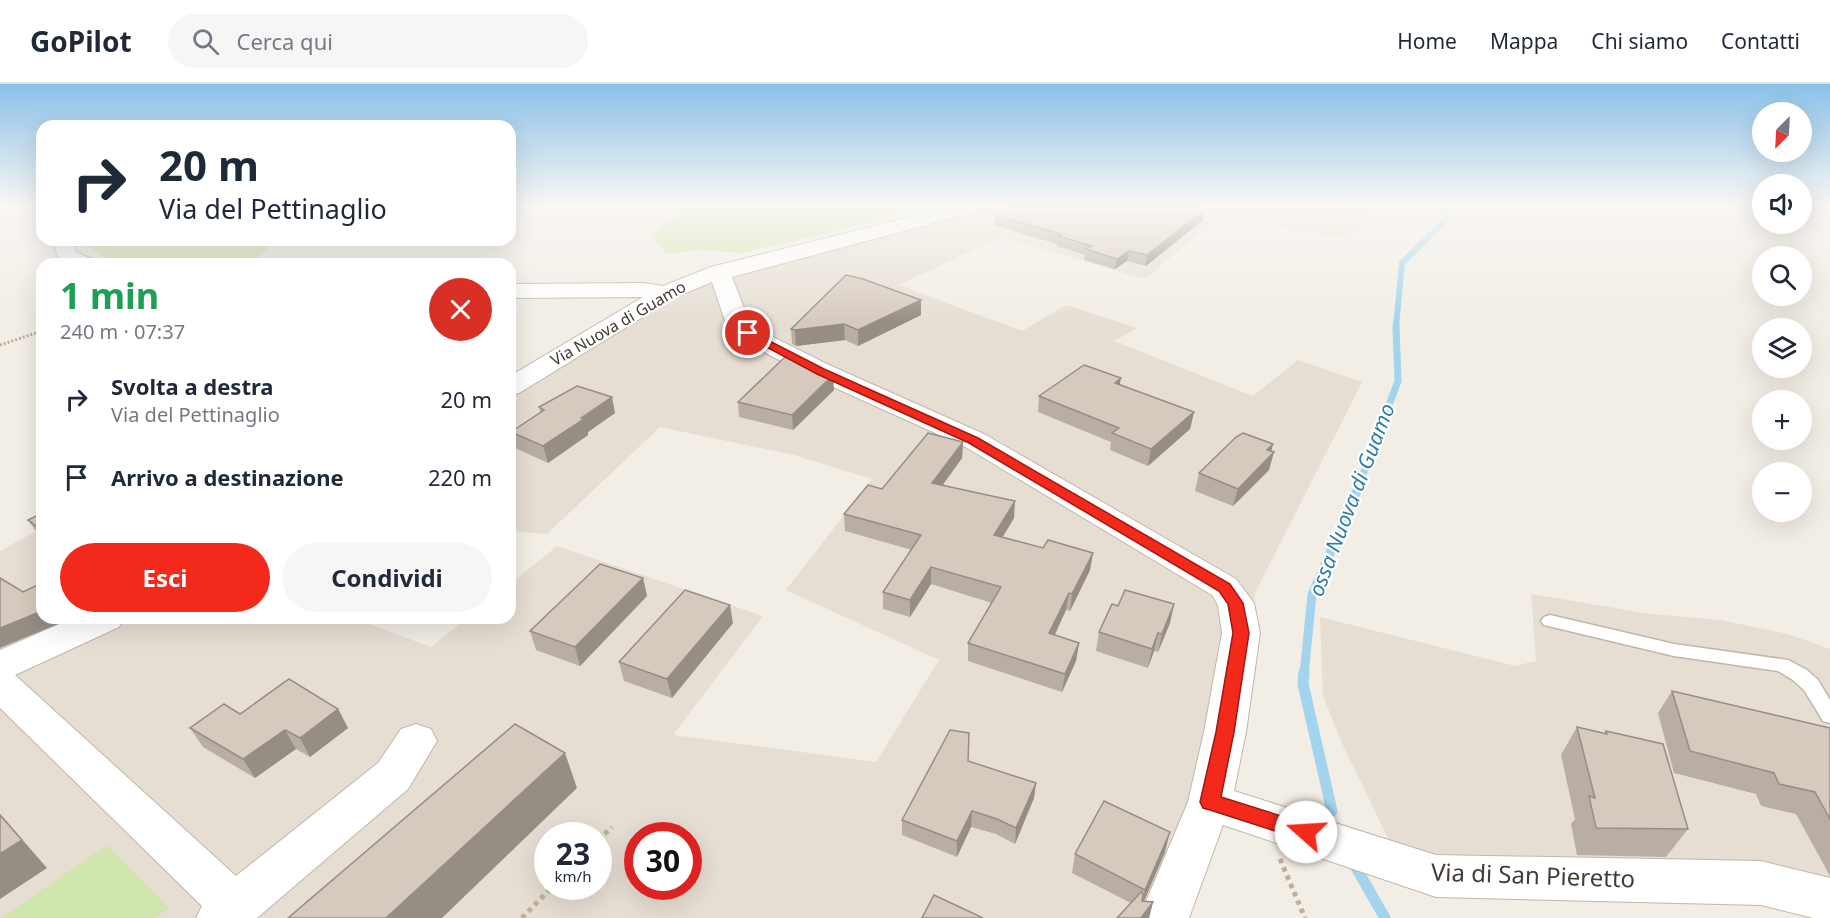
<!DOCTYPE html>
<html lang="it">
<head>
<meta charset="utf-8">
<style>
  :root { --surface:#fff; --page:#f6f6f7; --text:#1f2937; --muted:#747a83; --line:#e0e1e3; --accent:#f2291b }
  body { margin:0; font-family:"Noto Sans",sans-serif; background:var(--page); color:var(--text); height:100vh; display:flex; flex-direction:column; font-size:22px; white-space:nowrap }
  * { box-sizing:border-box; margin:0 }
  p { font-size:20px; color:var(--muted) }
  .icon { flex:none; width:33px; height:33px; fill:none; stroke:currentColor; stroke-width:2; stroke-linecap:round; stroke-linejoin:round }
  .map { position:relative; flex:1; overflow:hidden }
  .details { position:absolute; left:36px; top:174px; width:480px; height:366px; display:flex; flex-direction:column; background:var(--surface); border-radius:18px; box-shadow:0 6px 24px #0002 }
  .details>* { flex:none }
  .hud { position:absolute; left:36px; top:36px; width:480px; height:126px; border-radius:18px; box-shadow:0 6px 24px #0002; background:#fff; color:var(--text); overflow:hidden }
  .needle { width:39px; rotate:204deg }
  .fabs { position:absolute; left:1752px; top:18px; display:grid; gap:12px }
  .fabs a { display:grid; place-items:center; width:60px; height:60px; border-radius:50%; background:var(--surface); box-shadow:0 6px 24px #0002; font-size:30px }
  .speed { position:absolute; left:534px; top:738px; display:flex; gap:12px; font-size:30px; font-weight:700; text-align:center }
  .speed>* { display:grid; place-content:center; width:78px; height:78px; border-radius:50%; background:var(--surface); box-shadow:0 6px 24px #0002; line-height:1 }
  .speed small { font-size:15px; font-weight:400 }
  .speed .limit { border:9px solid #d22; background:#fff; color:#111 }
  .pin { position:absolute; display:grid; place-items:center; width:51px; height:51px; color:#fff; margin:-26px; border:3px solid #fff; border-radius:50%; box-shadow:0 2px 6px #0007 }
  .me { position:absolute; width:66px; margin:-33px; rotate:289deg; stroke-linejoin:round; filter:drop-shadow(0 0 4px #0008) }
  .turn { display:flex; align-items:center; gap:21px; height:126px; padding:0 24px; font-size:27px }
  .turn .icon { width:78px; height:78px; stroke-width:2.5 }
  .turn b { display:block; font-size:42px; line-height:51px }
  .round { display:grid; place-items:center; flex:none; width:63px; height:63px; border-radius:32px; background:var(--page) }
  .head { display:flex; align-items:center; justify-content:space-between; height:102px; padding:0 24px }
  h1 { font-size:36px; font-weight:700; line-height:45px; color:#1e9e55 }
  .primary-button { display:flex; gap:12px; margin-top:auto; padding:12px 24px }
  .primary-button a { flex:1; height:69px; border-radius:36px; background:var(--accent); color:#fff; font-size:24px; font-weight:700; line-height:69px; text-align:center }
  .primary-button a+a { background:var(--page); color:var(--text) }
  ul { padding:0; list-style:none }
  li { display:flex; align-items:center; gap:18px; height:78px; padding:0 24px }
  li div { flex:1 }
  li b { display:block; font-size:22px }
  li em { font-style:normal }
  header { display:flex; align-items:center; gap:36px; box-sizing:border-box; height:84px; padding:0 30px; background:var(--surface); border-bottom:2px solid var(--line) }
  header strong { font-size:28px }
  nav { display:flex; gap:33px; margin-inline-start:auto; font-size:21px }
  .search { width:420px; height:54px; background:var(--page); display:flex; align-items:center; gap:15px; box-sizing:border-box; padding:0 21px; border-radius:33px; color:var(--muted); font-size:22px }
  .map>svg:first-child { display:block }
  .residential { fill:#e6ded3; fill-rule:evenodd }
  .green { fill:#d1e5af }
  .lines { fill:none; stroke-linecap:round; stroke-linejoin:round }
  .stream-far3 { stroke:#a2d5ed; stroke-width:6 }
  .stream-far2 { stroke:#a2d5ed; stroke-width:7 }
  .stream-far1 { stroke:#a2d5ed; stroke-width:9 }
  .stream { stroke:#a2d5ed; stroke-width:11 }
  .service-casing { stroke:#c0b7ab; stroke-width:3 }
  .minor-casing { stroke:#c0b7ab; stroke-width:2 }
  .path-far1 { stroke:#beae9a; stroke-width:3; stroke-dasharray:2 2; stroke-linecap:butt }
  .path { stroke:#beae9a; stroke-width:5; stroke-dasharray:4.5 4.5; stroke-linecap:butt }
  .service { fill:#fff; fill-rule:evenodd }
  .minor { fill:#fff; fill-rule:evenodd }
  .wall { fill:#b8aea3 }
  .shaded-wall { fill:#968d85 }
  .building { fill:#d6cabe; stroke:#968d85; stroke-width:1.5 }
  .route { fill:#f2291b; stroke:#9d1b12; stroke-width:1.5 }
  .labels { text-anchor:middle; stroke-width:4.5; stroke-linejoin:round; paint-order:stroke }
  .far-street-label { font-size:16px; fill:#443d35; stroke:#fff }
  .water-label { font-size:21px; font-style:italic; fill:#307da4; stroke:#fff }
  .near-street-label { font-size:24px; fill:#443d35; stroke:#fff }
</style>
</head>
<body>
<header>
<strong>GoPilot</strong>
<div class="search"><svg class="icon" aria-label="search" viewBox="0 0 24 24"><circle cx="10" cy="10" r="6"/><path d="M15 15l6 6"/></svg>Cerca qui</div>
<nav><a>Home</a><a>Mappa</a><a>Chi siamo</a><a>Contatti</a></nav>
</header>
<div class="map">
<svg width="1830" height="834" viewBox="0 0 1830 834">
  <rect width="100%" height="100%" fill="#f2ede5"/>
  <g class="residential">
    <path d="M988 122H1335L1372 128 1350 155 1218 133 1145 195 1000 153 899 201 1022 247 1066 221 1137 244 1114 257 1253 312 1298 276 1362 298 1255 509 1233 672 1182 834H0V467L42 444V534H353L431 563 467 534H510V500L557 462 763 532 673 651 876 678 939 576 786 506 872 395 794 371 660 343 547 450 510 447V310L650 222 741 187ZM548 752H598V802H548ZM638 752H688V802H638Z"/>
    <polygon points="1531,510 1650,530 1720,536 1788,550 1830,565 1830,811 1400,779 1341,657 1323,612 1320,533 1515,582 1536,577"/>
  </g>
  <g class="green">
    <polygon points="690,122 919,122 878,137 742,169 700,166 667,170 651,151"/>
    <polygon points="83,156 275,156 252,180 115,180 81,158"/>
    <polygon points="107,761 169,824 156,834 1,834"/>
  </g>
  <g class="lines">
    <polyline class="stream-far3" points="1396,243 1402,179 1446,136 1449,122"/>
    <polyline class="stream-far2" points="1361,396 1398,297 1396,242"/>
    <polyline class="stream-far1" points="1304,590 1312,511 1362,395"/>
    <g class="stream">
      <polyline points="1304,588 1303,600 1332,727"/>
      <polyline points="1354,780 1385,834"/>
    </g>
    <g class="service-casing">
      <polygon id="service" points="1550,531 1674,560 1788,576 1807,586 1818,596 1830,616 1830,639 1823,637 1804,606 1793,596 1778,587 1674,572 1544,541 1541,537 1544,533"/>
    </g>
    <g class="minor-casing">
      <g id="minor">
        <polygon points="954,122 985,122 982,126 732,193 749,237 759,246 829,281 984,350 1236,495 1254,519 1260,549 1246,648 1234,707 1436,771 1761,777 1830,794 1830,834 1813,834 1761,821 1436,813 1223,741 1189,834 1139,834 1188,718 1204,648 1222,549 1218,521 1212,511 964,362 811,293 741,256 726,240 712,198 674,214 519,309 510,311 510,292 643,213 510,214 510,200 644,199 663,202 711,183"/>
        <polygon points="52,156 72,156 76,168 92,175 95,180 67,180 59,175"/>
        <polygon points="73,534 124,534 119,543 15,591 236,792 378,679 401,645 416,640 431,645 437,657 408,705 257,834 196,834 202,822 0,624 0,566"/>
      </g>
    </g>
    <polyline class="path-far1" points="0,261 42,247"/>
    <g class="path">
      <polyline points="598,756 612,743"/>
      <polyline points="1280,775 1305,834"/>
      <polyline points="522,834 553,802"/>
    </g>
    <use href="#service" class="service"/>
    <use href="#minor" class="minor"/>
  </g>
  <g class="wall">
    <polygon points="1204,126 1203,136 1146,182 1127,177 1115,185 1084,176 1085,171 1057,162 1057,160 994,141 995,131"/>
    <polygon points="921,231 858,262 845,256 796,262 792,260 791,245"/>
    <polygon points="1120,301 1194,328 1190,345 1148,382 1110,366 1111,358 1038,328 1039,312"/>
    <polygon points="834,306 793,346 739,333 738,318"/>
    <polygon points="539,323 615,329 588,348 588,351 548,379 515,364 511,348 540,328"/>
    <polygon points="963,358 962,374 942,401 1014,434 1003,453 1043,464 1093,469 1090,486 1070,527 1066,526 1055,551 1079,559 1076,577 1062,608 968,577 968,559 992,519 931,500 910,533 883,525 883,508 912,466 845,447 844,430"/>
    <polygon points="1271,367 1269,386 1233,422 1195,407 1199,389"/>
    <polygon points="42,429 42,453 38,450 28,436"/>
    <polygon points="643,494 647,512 580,582 536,566 530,547"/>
    <polygon points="1174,520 1170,539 1158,568 1154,567 1148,584 1096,567 1099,548 1118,522"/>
    <polygon points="733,539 672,614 624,597 619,578"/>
    <polygon points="1672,607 1830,644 1830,792 1796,730 1761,722 1756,710 1674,689 1658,629"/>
    <polygon points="338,625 348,644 310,673 296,665 255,694 203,663 190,644 240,630"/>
    <polygon points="1577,643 1604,649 1606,647 1688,745 1666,773 1577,771 1571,740 1575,735 1561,671"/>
    <polygon points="968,677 1036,699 1034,714 1015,760 996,750 971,743 957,773 902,751 902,736"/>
    <polygon points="1165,768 1144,817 1153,818 1149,834 1131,819 1072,789 1075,770"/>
  </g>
  <g class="shaded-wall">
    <polygon points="1204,126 1203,136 1146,182 1147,171"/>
    <polygon points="1129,167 1127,177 1115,185 1117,175"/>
    <polygon points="921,216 921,231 858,262 858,246"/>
    <polygon points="844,240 845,256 796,262 795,246"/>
    <polygon points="833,291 834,306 793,346 792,331"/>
    <polygon points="1121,294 1118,311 1115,299"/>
    <polygon points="612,313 615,329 588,348 588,351 548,379 543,362"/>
    <polygon points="1194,328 1190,345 1148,382 1151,365"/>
    <polygon points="963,358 962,374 932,416 932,399"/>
    <polygon points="1273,360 1270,373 1274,368 1269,386 1233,422 1238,405 1267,366"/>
    <polygon points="1015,417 1014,434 993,468 994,451"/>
    <polygon points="1093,469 1090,486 1070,527 1072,510"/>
    <polygon points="931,483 931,500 910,533 910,516"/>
    <polygon points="643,494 647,512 580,582 575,563"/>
    <polygon points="1069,509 1066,526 1047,567 1049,549"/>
    <polygon points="1174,520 1170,539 1158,568 1162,550"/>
    <polygon points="730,521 733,539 672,614 667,595"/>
    <polygon points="42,527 42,534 72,534 0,564 0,544"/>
    <polygon points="1158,549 1154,567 1148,584 1152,565"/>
    <polygon points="1079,559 1076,577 1062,608 1065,590"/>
    <polygon points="338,625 348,644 310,673 300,654"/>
    <polygon points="285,646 296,665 255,694 243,675"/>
    <polygon points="565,669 577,704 442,834 386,834"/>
    <polygon points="1036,699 1034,714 1015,760 1016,744"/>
    <polygon points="972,727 971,743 957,773 957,757"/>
    <polygon points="0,730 47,784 0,815"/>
    <polygon points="1170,748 1165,768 1141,824 1145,806"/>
    <polygon points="1153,818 1149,834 1141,834"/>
  </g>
  <g class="building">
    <polygon points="1013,122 1188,122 1204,126 1147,171 1129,167 1117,175 1086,165 1092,162 1058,152 1061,150 995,131"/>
    <polygon points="846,191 863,195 921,216 858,246 844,240 795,246 791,245"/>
    <polygon points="785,273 833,291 792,331 738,318"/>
    <polygon points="1084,281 1121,294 1115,299 1194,328 1151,365 1112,349 1119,344 1039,312"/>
    <polygon points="577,302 612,313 581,334 584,335 543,362 511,348 544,326 539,323"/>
    <polygon points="928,349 963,358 932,399 1015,417 994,451 1043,464 1048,456 1093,469 1072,510 1069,509 1049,549 1079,559 1065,590 968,559 1001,503 931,483 910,516 883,508 921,451 844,430 868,401 882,405"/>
    <polygon points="1243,349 1273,360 1267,366 1274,368 1238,405 1199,389 1236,353"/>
    <polygon points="42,429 42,446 28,436"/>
    <polygon points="600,480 643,494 575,563 530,547"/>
    <polygon points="0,494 23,508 42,499 42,527 0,544"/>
    <polygon points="685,506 730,521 667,595 619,578"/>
    <polygon points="1125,506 1174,520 1162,550 1158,549 1152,565 1099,548 1112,520 1118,522"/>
    <polygon points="289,595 338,625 300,654 285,646 243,675 190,644 224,620 240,630"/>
    <polygon points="1672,607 1830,644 1830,735 1815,708 1779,700 1774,689 1690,667"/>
    <polygon points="515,640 565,669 386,834 288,834"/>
    <polygon points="1577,643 1607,650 1606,647 1663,660 1688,745 1596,744 1589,712 1595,714"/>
    <polygon points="950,646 969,649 968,677 1036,699 1016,744 997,735 972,727 957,757 902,736"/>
    <polygon points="1104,717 1170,748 1145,806 1075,770"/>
    <polygon points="0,731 22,756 0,770"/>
    <polygon points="1141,808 1143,810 1142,817 1153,818 1141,834 1117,834"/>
    <polygon points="934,811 983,834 922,834"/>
  </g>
  <linearGradient id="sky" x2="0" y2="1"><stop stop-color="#8cc1ea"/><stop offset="0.51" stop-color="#f9f7f3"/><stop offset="1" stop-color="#f9f7f3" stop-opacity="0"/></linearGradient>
  <rect width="1830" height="239" fill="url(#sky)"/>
  <polygon class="route" points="748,246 824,285 978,354 1230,500 1243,519 1249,549 1234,648 1221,713 1313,742 1316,748 1313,754 1306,757 1210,726 1203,724 1200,718 1216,648 1233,549 1228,520 1219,507 969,359 817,290 744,251 744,247"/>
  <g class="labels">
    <g class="far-street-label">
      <text transform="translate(618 239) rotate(-30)" y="6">Via Nuova di Guamo</text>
    </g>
    <g class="water-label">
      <text transform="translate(1352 416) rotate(-69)" y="7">ossa Nuova di Guamo</text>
    </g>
    <g class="near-street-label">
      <text transform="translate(1533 792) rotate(2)" y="8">Via di San Pieretto</text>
    </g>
  </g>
</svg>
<div class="fabs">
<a><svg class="needle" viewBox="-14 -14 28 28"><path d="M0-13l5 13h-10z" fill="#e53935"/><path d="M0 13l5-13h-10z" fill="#747a83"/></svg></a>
<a><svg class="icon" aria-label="sound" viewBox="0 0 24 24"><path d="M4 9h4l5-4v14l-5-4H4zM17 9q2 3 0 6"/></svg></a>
<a><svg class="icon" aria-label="search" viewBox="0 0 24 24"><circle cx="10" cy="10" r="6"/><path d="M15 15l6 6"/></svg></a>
<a><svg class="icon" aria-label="layers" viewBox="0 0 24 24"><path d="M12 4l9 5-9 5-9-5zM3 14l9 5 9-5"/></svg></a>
<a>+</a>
<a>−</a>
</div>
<div class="speed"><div>23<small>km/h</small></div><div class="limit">30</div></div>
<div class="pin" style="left:748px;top:249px;background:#d93025"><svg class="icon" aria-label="arrive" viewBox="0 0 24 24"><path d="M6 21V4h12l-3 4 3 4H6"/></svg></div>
<svg class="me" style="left:1306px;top:748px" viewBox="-20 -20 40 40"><circle r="19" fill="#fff"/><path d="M0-13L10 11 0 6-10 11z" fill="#f2291b"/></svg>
<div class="hud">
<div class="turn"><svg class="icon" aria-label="right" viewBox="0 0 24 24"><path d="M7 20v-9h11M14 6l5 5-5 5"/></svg><div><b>20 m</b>Via del Pettinaglio</div></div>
</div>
<section class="details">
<div class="head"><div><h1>1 min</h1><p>240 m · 07:37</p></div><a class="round" style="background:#d93025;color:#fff"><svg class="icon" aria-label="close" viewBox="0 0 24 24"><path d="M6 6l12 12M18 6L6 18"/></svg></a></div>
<ul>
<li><svg class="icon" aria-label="right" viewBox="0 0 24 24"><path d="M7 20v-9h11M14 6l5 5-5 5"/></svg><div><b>Svolta a destra</b><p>Via del Pettinaglio</p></div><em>20 m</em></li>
<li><svg class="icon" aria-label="arrive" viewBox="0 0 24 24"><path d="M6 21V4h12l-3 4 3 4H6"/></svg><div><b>Arrivo a destinazione</b></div><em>220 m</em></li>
</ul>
<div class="primary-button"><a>Esci</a><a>Condividi</a></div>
</section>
</div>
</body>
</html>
